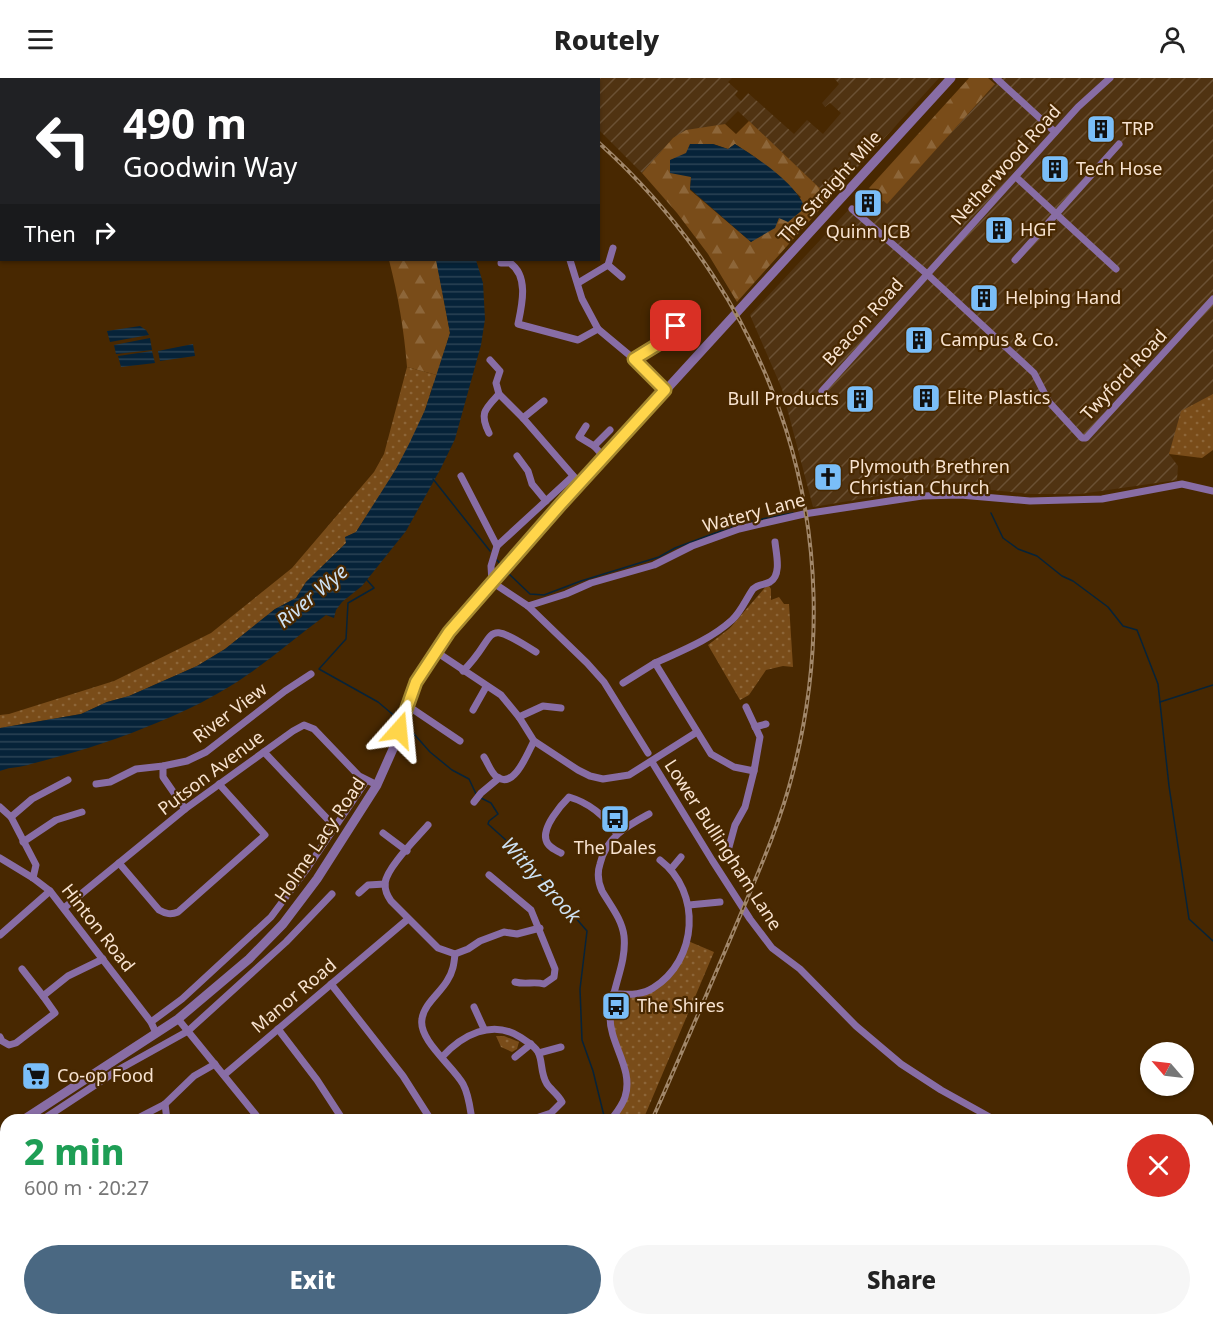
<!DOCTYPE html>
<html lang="en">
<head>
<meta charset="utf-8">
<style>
  :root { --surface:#fff; --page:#f6f6f6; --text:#222; --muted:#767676; --accent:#4a6882 }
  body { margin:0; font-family:"Noto Sans",sans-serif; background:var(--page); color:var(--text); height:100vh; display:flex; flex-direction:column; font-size:22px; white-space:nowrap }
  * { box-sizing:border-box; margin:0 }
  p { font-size:20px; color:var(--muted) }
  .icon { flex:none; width:33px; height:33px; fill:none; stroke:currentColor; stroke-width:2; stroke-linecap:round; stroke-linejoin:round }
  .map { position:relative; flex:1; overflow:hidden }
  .drawer { position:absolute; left:0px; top:1036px; width:1214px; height:212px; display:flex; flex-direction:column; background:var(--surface); border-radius:18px 18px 0 0; box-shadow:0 2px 4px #0004 }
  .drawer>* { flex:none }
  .hud { position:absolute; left:0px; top:0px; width:600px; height:183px; box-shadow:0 2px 4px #0004; background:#202124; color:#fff; overflow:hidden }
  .needle { width:39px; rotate:298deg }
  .controls { position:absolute; left:1140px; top:964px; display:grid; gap:12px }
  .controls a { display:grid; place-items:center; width:54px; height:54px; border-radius:50%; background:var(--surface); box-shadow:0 2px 4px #0004; font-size:30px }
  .pin { position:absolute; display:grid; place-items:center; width:51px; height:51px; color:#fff; margin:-26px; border-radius:12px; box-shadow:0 3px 9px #0006 }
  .me { position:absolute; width:66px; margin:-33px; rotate:18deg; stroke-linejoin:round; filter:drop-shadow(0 0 4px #0008) }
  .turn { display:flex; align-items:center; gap:21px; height:126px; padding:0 24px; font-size:27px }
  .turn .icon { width:78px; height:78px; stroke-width:2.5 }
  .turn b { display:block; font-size:42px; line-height:51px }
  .then { display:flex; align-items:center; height:57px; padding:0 24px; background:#0003; gap:12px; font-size:22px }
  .round { display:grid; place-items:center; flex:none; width:63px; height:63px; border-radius:32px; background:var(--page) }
  .head { display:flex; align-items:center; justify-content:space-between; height:102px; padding:0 24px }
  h1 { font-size:36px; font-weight:800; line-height:45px; color:#1e9e55 }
  .button { display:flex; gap:12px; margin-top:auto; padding:12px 24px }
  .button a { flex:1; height:69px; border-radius:36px; background:var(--accent); color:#fff; font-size:24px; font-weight:800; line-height:69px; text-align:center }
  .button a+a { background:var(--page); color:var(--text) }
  header { display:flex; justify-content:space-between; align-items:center; height:78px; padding:0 24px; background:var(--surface); font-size:27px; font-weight:800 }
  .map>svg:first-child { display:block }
  .industrial { fill:url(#industrial-furrows) }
  .grass { fill:url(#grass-dots) }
  .forest { fill:url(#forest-firs); fill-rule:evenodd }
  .water { fill:url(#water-rules) }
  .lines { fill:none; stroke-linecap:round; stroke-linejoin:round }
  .stream { stroke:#062339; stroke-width:1.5 }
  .minor { stroke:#886da5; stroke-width:7 }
  .tertiary { stroke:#886da5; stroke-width:9 }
  .rail-casing { stroke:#a1876a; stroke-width:4 }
  .rail { stroke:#482801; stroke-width:1.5; stroke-dasharray:4.5; stroke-linecap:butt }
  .route-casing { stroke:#a68a30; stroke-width:15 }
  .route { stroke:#ffd54a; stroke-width:10 }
  .labels { text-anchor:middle; stroke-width:4.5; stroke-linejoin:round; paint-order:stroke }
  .poi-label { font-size:18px; fill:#f8e3d0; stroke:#482801; text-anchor:start }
  .street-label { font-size:18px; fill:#f8e3d0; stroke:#482801 }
  .water-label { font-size:20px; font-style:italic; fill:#cee2f4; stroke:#482801 }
</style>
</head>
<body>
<header><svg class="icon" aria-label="menu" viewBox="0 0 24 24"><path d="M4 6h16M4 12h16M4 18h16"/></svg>Routely<svg class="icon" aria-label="person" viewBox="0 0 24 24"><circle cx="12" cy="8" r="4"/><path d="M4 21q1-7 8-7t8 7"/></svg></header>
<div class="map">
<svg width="1213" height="1247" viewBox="0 0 1213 1247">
  <defs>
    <pattern id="industrial-furrows" width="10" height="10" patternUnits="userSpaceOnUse" patternTransform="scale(1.5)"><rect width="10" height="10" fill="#503312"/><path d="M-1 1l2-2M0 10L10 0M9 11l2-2" fill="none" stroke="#6a5033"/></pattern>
    <pattern id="grass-dots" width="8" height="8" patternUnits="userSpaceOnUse" patternTransform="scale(1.5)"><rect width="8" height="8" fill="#794c19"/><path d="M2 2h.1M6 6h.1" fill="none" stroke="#8d6639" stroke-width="1.8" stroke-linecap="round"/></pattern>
    <pattern id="forest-firs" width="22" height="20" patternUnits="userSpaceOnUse" patternTransform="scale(1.5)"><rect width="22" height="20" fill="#794c19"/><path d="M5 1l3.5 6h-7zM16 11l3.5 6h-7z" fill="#8d6639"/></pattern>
    <pattern id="water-rules" width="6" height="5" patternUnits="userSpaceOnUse" patternTransform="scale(1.5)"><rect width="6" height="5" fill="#062339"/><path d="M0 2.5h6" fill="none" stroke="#2b4355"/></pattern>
  </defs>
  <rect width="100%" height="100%" fill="#482801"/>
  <g class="industrial">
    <polygon points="577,0 732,0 728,4 738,13 735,17 741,23 748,15 794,56 807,42 823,56 841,35 830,25 825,29 822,25 839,6 834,0 939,0 830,120 738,33 725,46 673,60 642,95 599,52 598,2 575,2"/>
    <polygon points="1001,0 1213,0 1213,317 1169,376 1178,388 1177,402 1080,416 1030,416 944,407 813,429 782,311 750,237 869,110 887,125"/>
  </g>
  <g class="grass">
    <polygon points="0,0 222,0 2,2 1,63"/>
    <path d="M407 289 437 297C432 308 429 320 425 332 409 375 381 416 356 454L346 459V465L306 504 296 520 275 531 225 571 197 588 129 618 107 624 81 636 0 650V637L9 636 114 603 211 555 292 490 374 394 384 376Z"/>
    <polygon points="1213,316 1213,372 1202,380 1169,376 1181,333"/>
    <polygon points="768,506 771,511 771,522 779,519 784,526 789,526 793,589 783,588 766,592 749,617 740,622 708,567 730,550"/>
    <path d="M688 863 714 874 643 1042H613L628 1010 611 942 613 915C621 915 630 917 637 915 664 911 676 885 688 863Z"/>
    <polygon points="496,958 504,958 519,964 517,971 512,974 501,969"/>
  </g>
  <g class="forest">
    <polygon points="969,0 988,0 995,6 887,126 869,110"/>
    <path d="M749 43 830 120 737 224 708 176 677 135 642 95 673 60 686 52 725 46 736 56ZM713 66 728 71 735 66 755 79 801 119 751 164 690 112 691 99 671 82Z"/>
    <path d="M389 182H436L437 185 450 255 437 297 407 289C404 252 398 217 389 182Z"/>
  </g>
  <g class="water">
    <path d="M690 66H713L728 71 735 66C757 80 796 105 805 130L788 144 779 140 775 150 751 164 690 111 691 99 670 95V82L686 75Z"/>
    <path d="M436 182H476L483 205 485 241 481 267 455 361 441 390 406 453 362 508 342 524 336 532 334 540 326 537C300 556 276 577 250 595 218 618 180 636 144 650 108 665 69 676 31 686 20 690 13 688 0 693V650L81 636 107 624 129 618 197 588 225 571 275 531 296 520 306 504 346 465 345 459 356 454 396 391 409 366 425 332 450 255Z"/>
    <polygon points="140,248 146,252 149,257 110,264 107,253"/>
    <polygon points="150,260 152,272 116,276 114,267"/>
    <polygon points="193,266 195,278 160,283 158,273"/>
    <polygon points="152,273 155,285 121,289 118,278"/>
  </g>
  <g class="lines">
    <g class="stream">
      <polyline points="433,401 490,473"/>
      <polyline points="991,435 1003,460 1018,471 1037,478 1062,498 1073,503 1108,529 1123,548 1137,552 1158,606 1169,708 1189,841 1213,863"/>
      <polyline points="497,482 502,488"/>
      <polyline points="508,495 530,516 544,517 581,503 659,479 675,470 742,445 793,435"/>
      <polyline points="367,502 374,510 348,525 346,561 319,591 378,624 397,640"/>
      <polyline points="1160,624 1213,607"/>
      <polyline points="406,647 430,674 452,692 469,701 477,718"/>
      <polyline points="481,720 491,725 498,736 489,743 488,746 517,772 587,853 580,911 582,962 593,993 605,1042"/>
      <polyline points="809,1242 811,1247"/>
      <polyline points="986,1242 990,1247"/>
    </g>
    <g class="minor">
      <polyline points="996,0 1055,54"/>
      <polyline points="1016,99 1116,191"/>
      <polyline points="852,131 927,196 1034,295 1049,324 1082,360 1086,360 1213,221"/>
      <polyline points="570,182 582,221 598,251 634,281 665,312"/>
      <polyline points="1015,182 1119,66"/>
      <path d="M501 185H510C529 198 522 227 518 246L578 262 598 251"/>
      <polyline points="608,187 613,170"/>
      <polyline points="578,205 608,187 622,199"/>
      <polyline points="634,281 665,262 676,247"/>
      <polyline points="490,282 500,293 496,305 499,316 523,340 576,401"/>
      <polyline points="822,313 1078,29 1110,0"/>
      <polyline points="523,340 544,323"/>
      <polyline points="586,348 579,359 594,368 604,379"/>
      <path d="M489 355C479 335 485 331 499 316"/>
      <polyline points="594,368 610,352"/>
      <polyline points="517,378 528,393 532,406 546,423"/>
      <polyline points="461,398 497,468"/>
      <polyline points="573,398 497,468 491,488 492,504 528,528 587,585 604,604 648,675"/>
      <polyline points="528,528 566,516 591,505 654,487 692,468 739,451 804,436 922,418 960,417 1030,423 1102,421 1182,406 1213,413"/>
      <polyline points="435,573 501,617 519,639 534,663 578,692 590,698 603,701 629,697 697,654"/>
      <path d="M655 585C681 573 710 562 732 542 741 534 746 521 753 511 758 506 764 507 770 504 782 497 776 475 775 464"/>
      <path d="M463 593C500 557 479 538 536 574"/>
      <polyline points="623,605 655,585 711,676 734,689 754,693 760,659 746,629"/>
      <polyline points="406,630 414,632 460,663"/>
      <polyline points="473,632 486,609"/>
      <polyline points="519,639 543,628 561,630"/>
      <polyline points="755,649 766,646"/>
      <polyline points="264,674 335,749"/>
      <path d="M484 679C488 685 491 695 497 699 514 712 528 674 534 663"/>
      <polyline points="652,684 712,782 750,841 772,870 800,891 856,948 901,986 941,1012 995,1042"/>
      <polyline points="163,688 163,699 185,731"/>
      <polyline points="96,706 110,704 136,691 163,688 187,683 206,674 285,613 311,596"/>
      <polyline points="474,724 481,715 499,700"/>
      <polyline points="0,729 11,739 36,787 33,800"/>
      <polyline points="11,739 32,721 68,702"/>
      <path d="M428 747C417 760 387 789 385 805 385 813 387 817 391 823L438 870 455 876 468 871 480 863 504 854 517 856 540 850"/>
      <polyline points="383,755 407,773"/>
      <polyline points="23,764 56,742 82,734"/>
      <polyline points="729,769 735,747 745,729 754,693"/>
      <path d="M561 775C555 772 548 769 546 762 542 749 561 727 569 719 590 725 605 738 617 756"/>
      <polyline points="0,780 33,800 50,813 151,944 156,955"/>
      <path d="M119 785 159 832C166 836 171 837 178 834L265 757 219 706"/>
      <polyline points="671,791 681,779"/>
      <path d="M489 797 531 832 555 891 554 899 544 906C534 903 526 907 515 904"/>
      <polyline points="359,815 368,807 385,806"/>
      <polyline points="689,827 720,824"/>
      <polyline points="64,830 185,731 293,653 304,647 314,651 359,698 377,707"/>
      <polyline points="0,857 50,813"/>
      <path d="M455 876C454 886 453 894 447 903 440 915 424 926 422 941 418 962 453 988 463 1006 469 1017 470 1030 472 1042"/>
      <polyline points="22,891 43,918"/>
      <polyline points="331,906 403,998 431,1042"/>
      <path d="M613 916C627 916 641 918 653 910 698 882 702 814 660 782"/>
      <polyline points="474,929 484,951"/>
      <polyline points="178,941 260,1042"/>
      <polyline points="151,944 182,921 271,839 306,792 366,703"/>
      <polyline points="278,951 317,1002 343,1042"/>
      <polyline points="0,959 2,963 9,967 16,965 55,935 43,918 68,898 103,881"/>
      <polyline points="539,975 561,969"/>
      <path d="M442 979C462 957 492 941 520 959 526 963 535 968 538 974 543 983 540 995 547 1006 551 1012 558 1016 562 1024L551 1035 530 1042"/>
      <polyline points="515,979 531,966"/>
      <polyline points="224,997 408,841"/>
      <polyline points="165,1026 167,1042"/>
      <polyline points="42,1042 118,992 188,953 286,864 332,816"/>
      <polyline points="134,1042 165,1026 194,998 215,986"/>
      <path d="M611 1042C616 1035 622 1028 625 1019 634 991 610 967 610 939 611 911 627 886 624 858 622 841 610 827 602 813 598 804 597 795 600 786 606 759 627 748 649 736"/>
      <polyline points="0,1070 6,1066"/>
      <polyline points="0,1201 6,1195"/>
      <polyline points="184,1242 190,1242"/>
      <polyline points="216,1242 218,1247"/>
      <polyline points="430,1242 432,1247"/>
      <polyline points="63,1247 65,1242"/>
      <polyline points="111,1247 115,1242"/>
      <polyline points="247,1247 294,1242"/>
    </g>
    <g class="tertiary">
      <polyline points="23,1042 178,941 249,881 283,846 317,801 377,707 393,671 416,604 449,554 580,406 951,0"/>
      <polyline points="0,1059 6,1054"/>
      <polyline points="0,1101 6,1105"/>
      <polyline points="1208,1229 1213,1231"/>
    </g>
    <g class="rail-casing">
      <g id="rail">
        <polyline points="504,0 507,2"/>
        <path d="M598 64C778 226 854 458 793 694 780 746 758 795 737 845 709 911 681 977 652 1042"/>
        <polyline points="561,1247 564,1242"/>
      </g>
    </g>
    <use href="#rail" class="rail"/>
  </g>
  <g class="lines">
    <g class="route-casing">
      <polyline id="route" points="399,652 416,604 449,554 560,427 665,312 634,281 665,262 676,248"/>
    </g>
    <use href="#route" class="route"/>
  </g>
  <defs>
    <g id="building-square" transform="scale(1.5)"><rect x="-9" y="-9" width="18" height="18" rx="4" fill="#7abef8" stroke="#482801"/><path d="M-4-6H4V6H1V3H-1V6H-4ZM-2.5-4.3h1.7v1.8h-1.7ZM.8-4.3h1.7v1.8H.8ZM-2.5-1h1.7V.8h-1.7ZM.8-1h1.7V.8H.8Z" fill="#111"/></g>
    <g id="church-square" transform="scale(1.5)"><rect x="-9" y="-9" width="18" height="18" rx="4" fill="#7abef8" stroke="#482801"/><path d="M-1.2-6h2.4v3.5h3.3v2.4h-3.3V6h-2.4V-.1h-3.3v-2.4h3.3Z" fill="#111"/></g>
    <g id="bus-square" transform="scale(1.5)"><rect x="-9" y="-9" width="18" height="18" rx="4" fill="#7abef8" stroke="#482801"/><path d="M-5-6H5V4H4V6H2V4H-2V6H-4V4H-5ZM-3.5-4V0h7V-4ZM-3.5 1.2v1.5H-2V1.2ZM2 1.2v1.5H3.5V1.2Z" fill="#111"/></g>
    <g id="supermarket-square" transform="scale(1.5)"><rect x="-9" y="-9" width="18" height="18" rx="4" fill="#7abef8" stroke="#482801"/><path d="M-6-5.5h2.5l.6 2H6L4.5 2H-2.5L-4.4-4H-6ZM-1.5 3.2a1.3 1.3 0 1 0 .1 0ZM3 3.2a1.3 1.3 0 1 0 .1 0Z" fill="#111"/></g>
  </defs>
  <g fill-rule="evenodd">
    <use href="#building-square" x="1101" y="51"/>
    <use href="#building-square" x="1055" y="91"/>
    <use href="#building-square" x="868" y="125"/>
    <use href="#building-square" x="999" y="152"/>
    <use href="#building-square" x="984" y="220"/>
    <use href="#building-square" x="919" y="262"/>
    <use href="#building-square" x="926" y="320"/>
    <use href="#building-square" x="860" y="321"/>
    <use href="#church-square" x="828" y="399"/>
    <use href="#bus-square" x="615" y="741"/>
    <use href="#bus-square" x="616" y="928"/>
    <use href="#supermarket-square" x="36" y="998"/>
  </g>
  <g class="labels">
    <g class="poi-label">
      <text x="1122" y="57">TRP</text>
      <text x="1076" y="97">Tech Hose</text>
      <text x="1020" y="158">HGF</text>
      <text x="868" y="160" text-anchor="middle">Quinn JCB</text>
      <text x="1005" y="226">Helping Hand</text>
      <text x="940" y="268">Campus &amp; Co.</text>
      <text x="947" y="326">Elite Plastics</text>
      <text x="839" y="327" text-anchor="end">Bull Products</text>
      <text x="849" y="395">Plymouth Brethren<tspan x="849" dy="21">Christian Church</tspan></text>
      <text x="615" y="776" text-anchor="middle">The Dales</text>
      <text x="637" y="934">The Shires</text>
      <text x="57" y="1004">Co-op Food</text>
    </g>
    <g class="street-label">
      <text transform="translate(1006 87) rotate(-48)" y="6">Netherwood Road</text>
      <text transform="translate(830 109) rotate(-48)" y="6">The Straight Mile</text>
      <text transform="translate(863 244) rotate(-48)" y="6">Beacon Road</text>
      <text transform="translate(1124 297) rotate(-47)" y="6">Twyford Road</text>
      <text transform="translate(754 435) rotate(-15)" y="6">Watery Lane</text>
      <text transform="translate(230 635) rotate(-37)" y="6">River View</text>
      <text transform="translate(211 695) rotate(-37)" y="6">Putson Avenue</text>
      <text transform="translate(320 762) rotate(-56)" y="6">Holme Lacy Road</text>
      <text transform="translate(723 767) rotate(57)" y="6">Lower Bullingham Lane</text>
      <text transform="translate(98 850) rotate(52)" y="6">Hinton Road</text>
      <text transform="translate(294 918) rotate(-40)" y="6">Manor Road</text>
    </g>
    <g class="water-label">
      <text transform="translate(312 518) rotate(-40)" y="7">River Wye</text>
      <text transform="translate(541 802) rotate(48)" y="7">Withy Brook</text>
    </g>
  </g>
</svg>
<div class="controls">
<a><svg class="needle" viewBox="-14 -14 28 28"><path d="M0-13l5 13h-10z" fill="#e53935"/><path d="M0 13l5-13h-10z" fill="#767676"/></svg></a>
</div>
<div class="pin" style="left:676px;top:248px;background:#d93025"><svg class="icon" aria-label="arrive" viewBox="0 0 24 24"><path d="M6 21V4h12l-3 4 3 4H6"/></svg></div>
<svg class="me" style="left:399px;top:652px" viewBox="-20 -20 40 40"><path d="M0-17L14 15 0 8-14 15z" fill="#ffd54a" stroke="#fff" stroke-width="4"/></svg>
<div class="hud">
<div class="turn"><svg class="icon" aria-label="left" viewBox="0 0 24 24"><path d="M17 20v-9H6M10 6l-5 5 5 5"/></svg><div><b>490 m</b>Goodwin Way</div></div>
<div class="then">Then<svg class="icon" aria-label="right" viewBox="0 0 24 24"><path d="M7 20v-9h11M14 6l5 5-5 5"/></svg></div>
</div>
<section class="drawer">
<div class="head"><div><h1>2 min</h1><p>600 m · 20:27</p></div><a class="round" style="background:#d93025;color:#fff"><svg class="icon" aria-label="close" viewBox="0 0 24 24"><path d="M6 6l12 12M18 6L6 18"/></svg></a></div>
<div class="button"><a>Exit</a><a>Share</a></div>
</section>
</div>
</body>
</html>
